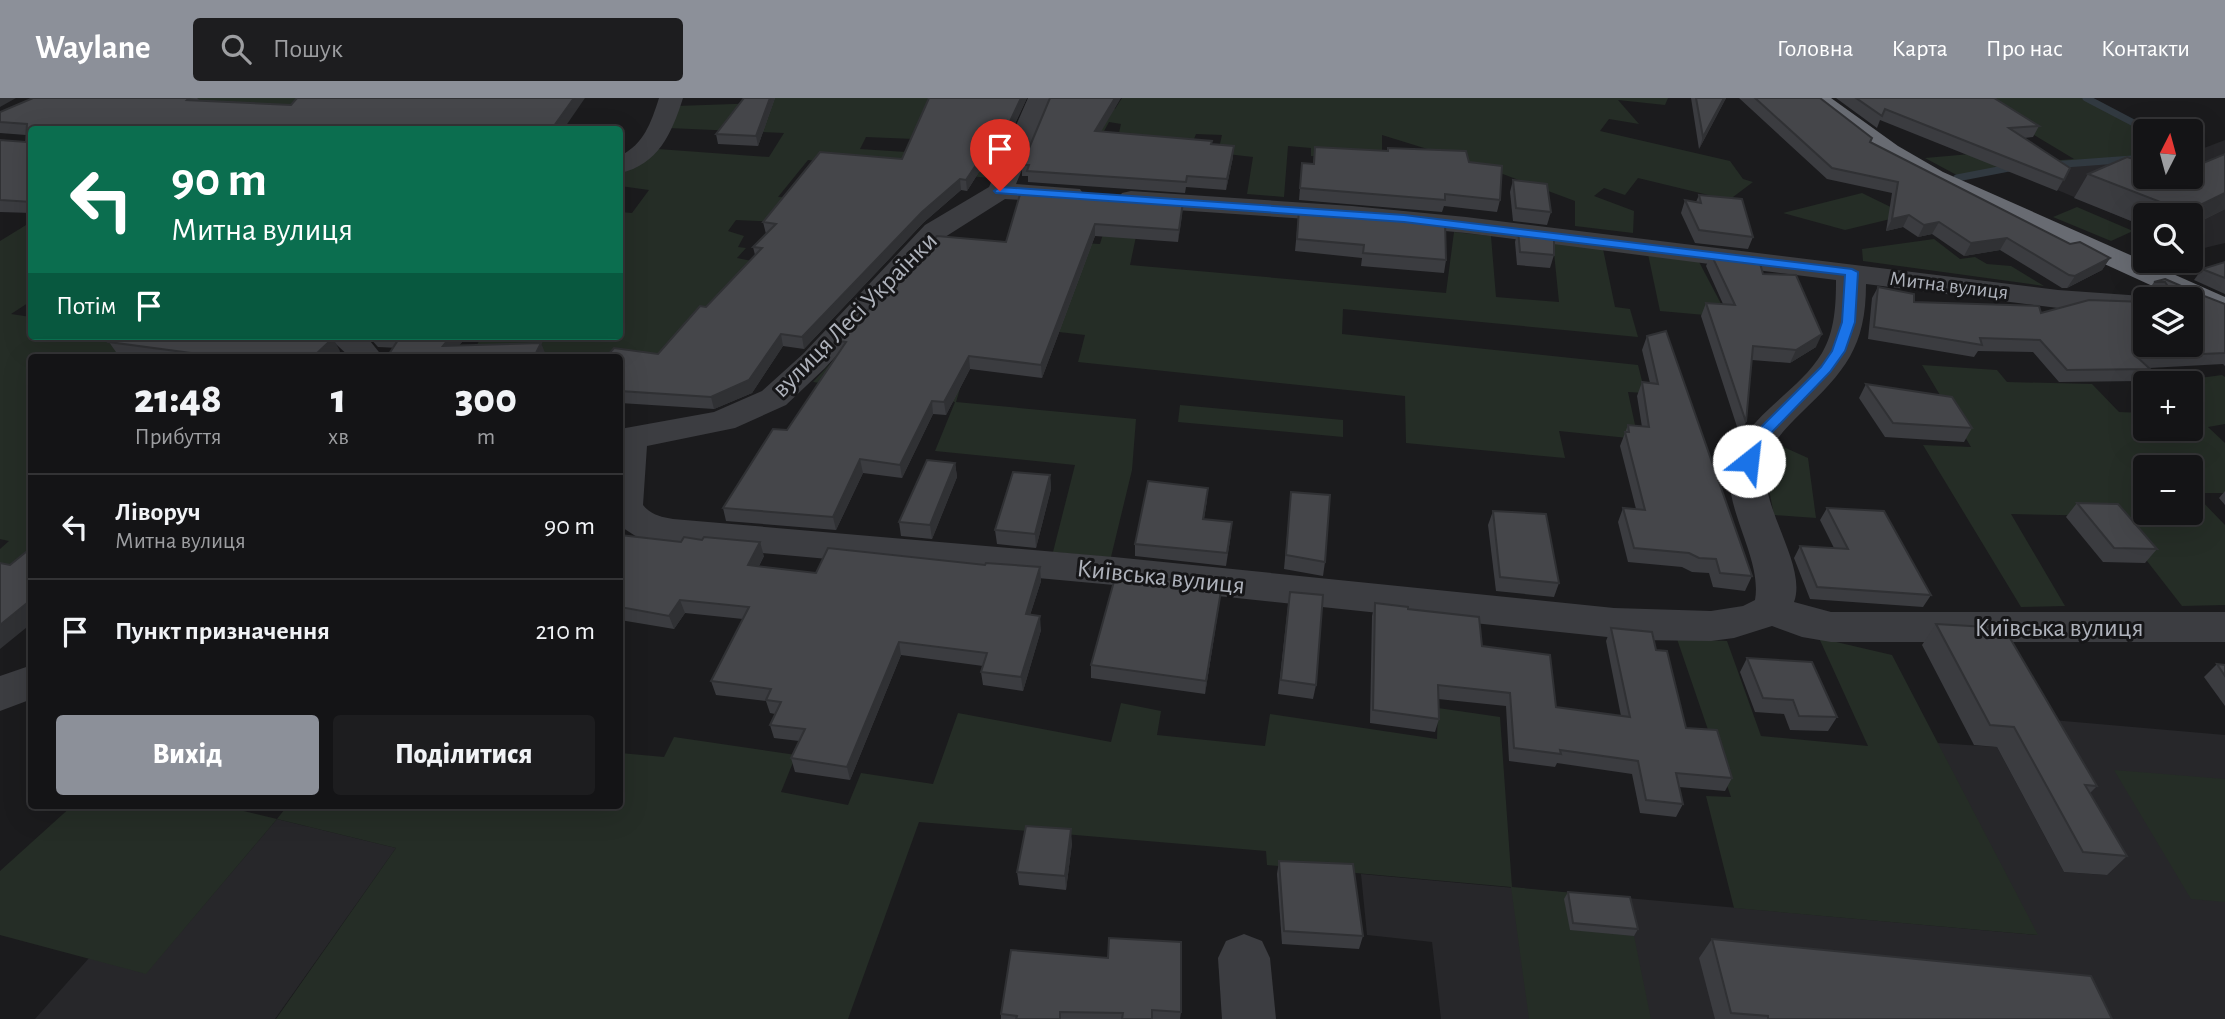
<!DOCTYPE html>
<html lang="uk">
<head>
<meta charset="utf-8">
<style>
  :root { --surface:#141416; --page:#1d1d1f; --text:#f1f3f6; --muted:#9d9ea1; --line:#333335; --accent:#8c9099 }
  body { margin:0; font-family:"Alegreya Sans",sans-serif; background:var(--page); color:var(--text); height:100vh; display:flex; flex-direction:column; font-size:26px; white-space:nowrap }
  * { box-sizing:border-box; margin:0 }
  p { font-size:23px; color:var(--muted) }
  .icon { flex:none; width:38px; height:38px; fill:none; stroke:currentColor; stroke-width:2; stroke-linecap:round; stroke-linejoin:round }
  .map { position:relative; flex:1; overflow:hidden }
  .drawer { position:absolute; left:28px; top:256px; width:595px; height:455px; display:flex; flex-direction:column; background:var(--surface); border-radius:7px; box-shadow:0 7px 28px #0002,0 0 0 2px var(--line) }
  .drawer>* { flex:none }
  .hud { position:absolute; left:28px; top:28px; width:595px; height:214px; border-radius:7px; box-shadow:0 7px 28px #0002,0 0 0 2px var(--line); background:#0b6e4f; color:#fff; overflow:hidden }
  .needle { width:46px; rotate:6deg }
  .tools { position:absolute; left:2133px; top:21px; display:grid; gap:14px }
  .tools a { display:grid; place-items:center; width:70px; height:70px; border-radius:7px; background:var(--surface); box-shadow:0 7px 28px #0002,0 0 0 2px var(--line); font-size:35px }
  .pin { position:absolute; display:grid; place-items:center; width:60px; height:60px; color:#fff; margin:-72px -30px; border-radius:50% 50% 50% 0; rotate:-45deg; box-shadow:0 0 7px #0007 }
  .pin .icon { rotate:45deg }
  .me { position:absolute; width:77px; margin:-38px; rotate:29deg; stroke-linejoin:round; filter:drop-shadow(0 0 5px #0008) }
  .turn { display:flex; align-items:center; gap:24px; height:147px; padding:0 28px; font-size:32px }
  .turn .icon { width:91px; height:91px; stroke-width:2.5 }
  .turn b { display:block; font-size:49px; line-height:60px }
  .then { display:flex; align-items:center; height:66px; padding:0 28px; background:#0003; gap:14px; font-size:26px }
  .eta { display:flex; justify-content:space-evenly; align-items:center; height:119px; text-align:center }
  .eta b { font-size:42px; font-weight:800; line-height:49px }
  .action { display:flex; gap:14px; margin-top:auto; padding:14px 28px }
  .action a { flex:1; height:80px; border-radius:7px; background:var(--accent); color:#fff; font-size:28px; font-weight:800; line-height:80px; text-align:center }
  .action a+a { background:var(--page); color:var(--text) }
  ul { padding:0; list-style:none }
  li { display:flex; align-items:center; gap:21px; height:105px; padding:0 28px; border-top:2px solid var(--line) }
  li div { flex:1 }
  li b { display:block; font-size:26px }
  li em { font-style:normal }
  header { display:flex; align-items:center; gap:42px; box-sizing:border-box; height:98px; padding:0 35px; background:var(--accent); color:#fff }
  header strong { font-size:33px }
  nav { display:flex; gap:38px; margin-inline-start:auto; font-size:24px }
  .search { width:490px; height:63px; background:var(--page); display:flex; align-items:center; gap:18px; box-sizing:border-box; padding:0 24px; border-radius:7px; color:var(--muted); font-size:26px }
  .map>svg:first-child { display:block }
  .built { fill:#27272a }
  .green { fill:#252d26; fill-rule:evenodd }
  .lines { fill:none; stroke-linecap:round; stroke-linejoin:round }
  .stream { stroke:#313940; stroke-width:7 }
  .minor { fill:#3c3d41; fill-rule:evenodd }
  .highway { fill:#686b72; fill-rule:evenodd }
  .wall { fill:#3b3c40 }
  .shaded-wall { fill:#303134 }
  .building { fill:#45464a; stroke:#303134; stroke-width:2 }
  .route { fill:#1a73e8; stroke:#114b97; stroke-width:2 }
  .labels { text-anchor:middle; stroke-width:6; stroke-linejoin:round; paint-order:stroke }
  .far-street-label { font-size:21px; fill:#aeb2bb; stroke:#161618 }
  .street-label { font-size:26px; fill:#aeb2bb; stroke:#161618 }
</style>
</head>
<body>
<header>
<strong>Waylane</strong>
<div class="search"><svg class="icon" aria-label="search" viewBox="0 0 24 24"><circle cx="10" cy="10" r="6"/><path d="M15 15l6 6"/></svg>Пошук</div>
<nav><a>Головна</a><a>Карта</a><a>Про нас</a><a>Контакти</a></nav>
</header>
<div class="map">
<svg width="2225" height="921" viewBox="0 0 2225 921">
  <rect width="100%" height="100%" fill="#1b1b1d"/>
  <g class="built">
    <polygon points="2225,42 2225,145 2200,151 2191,147 2191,117 2146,117 2145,129 2008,71 2145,62 2146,79 2191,79 2191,55"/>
    <polygon points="2029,620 2225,637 2225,921 1441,921 1432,844 1367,837 1361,776 2037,837 1937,645 1997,649 2064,774 2106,777"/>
    <polygon points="277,721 396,750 275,921 35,921 89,860 146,875"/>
  </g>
  <g class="green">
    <polygon points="141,0 309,0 296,14 89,32"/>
    <polygon points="764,0 948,0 914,41 866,39 860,51 999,60 990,80 808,62 778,99 809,100 782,124 736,122 728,133 744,138 738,149 746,150 737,160 752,163 660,264 577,256 471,259 481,239 453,239 455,238 620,238 620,114 632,115 649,92 620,88 620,76 639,66 658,51 769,59 784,35 669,30 676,8 763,5"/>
    <polygon points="1122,0 1668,0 1665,7 1618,2 1639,26 1609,21 1600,33 1730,63 1743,81 1753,84 1729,102 1638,80 1625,97 1604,90 1594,98 1634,113 1633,135 1575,128 1575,103 1479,67 1382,37 1382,63 1311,58 1311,50 1288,48 1284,99 1247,96 1253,59 1218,55 1222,37 1196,36 1192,46 1117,44 1121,26 1109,24 1098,44 1050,5 1115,11"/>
    <polygon points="1955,0 2090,0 2154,33 2146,33 2145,62 2048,69 2023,68 1964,81 1925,60 1982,55 2023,65 2074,61 2026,32"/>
    <polygon points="1862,95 1907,117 1845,132 1783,115"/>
    <polygon points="1111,109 1142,110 1130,167 1446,195 1454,134 1491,138 1496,199 1559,204 1553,145 1603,151 1615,209 1630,211 1638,239 1343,211 1342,236 1638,267 1645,295 1628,294 1638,341 1559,333 1565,360 1406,345 1405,298 1078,264 1085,237 1059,234 1081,145 1100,146"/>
    <polygon points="2077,109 2133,133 2111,143 2053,119"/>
    <polygon points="31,124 31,203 11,216 31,219 32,238 143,238 115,259 32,259 31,460 0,470 0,451 9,443 0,441 0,143"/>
    <polygon points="1934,141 1960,161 1975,159 1987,166 2011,168 2044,188 1863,163 1862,151"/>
    <polygon points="1648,156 1698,162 1728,219 1660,213"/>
    <polygon points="842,253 966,270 956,304 1136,321 1132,372 1111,459 1053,454 1075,367 935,353 955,304 813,284"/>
    <path d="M1922 267 1997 272 2007 284 2092 286 2119 314 2145 315 2146 331H2191V317L2195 316 2191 312V285H2163L2222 277 2225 279V326L2208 329 2225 345V395H2194L2225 427V507L2182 508 2112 418 2011 416 2065 508 2021 509 1923 347 1971 349ZM2146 369H2191V415H2146Z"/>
    <polygon points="1180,307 1343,322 1343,339 1178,324"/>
    <polygon points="1777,346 1808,360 1816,420 1774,417 1767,381"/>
    <polygon points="1819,540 1892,557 2038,837 1734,810 1706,698 1731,699 1677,541 1727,543 1761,638 1868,648"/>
    <polygon points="1121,605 1161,613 1157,637 1265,648 1270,616 1437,641 1438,610 1500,619 1512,789 1625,800 1570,831 1634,838 1651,921 1529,921 1511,789 1267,767 1266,753 919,724 848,921 276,921 396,750 277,721 146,876 0,837 0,773 73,707 219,707 277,721 288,707 620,707 620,655 664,659 674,639 796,657 781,694 848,707 861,675 933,686 958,615 1111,644"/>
    <polygon points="2114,672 2225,681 2225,804 2191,801"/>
  </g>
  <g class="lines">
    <g class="stream">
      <polyline points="2086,0 2149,33"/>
      <polyline points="2051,67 2146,60"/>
      <polyline points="1957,80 2014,69"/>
    </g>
    <g class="minor">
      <path d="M659 0H683C672 35 658 67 620 75V58C644 46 651 25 659 0Z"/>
      <path d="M1028 0H1052L1016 86 1080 91 1084 97 1080 103 1071 105 1005 101 945 139 825 270 786 307 735 330 647 348 643 407C651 417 661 419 673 421L1114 459 1614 510 1711 513 1743 508 1755 502C1763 457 1717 403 1733 361 1750 314 1798 295 1822 255 1835 233 1836 206 1836 182L1466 135 1352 124 1131 109 1122 107 1118 101 1122 95 1131 93 1352 108 1466 119 2058 192 2157 199 2158 201H2146V214L2058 210 1866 186C1866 249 1845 273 1801 315 1787 329 1772 343 1767 363 1756 405 1808 466 1794 504L1831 514H2225V544H1831L1802 539 1772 528 1734 540 1711 543 1636 542 1114 487 673 447 637 439 620 428V331L714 314 762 293 803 256 925 127 989 89Z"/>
      <polygon points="327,238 366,238 383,259 350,259"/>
      <polygon points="32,567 32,601 0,613 0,578"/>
      <polygon points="1244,836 1262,843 1270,860 1276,921 1222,921 1218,860 1226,843"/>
    </g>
    <polygon class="highway" points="1804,0 1831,0 1898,48 1943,74 2225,199 2225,219 2191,206 2191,201 2181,201 1925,84 1880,58"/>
  </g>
  <g class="wall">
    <polygon points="197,0 199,2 291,7 585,0 32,32 32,115 0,114 0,42 26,44 26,37 0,35 0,14"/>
    <polygon points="744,0 775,0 758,48 718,46 716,36"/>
    <polygon points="929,0 1027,0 992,75 979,74 967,93 961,92 923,125 804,251 783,248 752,295 714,311 620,305 620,259 658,256 706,209 755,157 753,149 766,136 763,124 902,61"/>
    <polygon points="1691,0 1726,0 1699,51"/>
    <polygon points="1739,0 1820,0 1870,44 2070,146 2110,160 2102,172 2067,190 2062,190 2000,152 1964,158 1932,136 1918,139 1903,129 1886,133 1892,95 1827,81"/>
    <polygon points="1836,0 1994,0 2039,28 2033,39 2024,40 2070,70 2057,93 1880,22 1877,30"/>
    <polygon points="1101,33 1212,46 1233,59 1226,92 1186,89 1185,95 1028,84 1028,78 1022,78 1022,67"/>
    <polygon points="1315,49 1387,53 1388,50 1469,64 1500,102 1497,114 1444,108 1442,114 1299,102 1302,65 1313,66"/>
    <polygon points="2225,56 2225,111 2191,128 2191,117 2146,117 2146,129 2074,100 2088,76 2146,79 2191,79"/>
    <polygon points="1513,82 1551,114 1547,127 1513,123 1510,94"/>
    <polygon points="1021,93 1182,116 1178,144 1095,138 1042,280 970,271 946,317 933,316 902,380 863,375 836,432 726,423 723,410 787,332 841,253 839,243 1006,144"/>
    <polygon points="1699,97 1753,139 1748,151 1695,145 1681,115 1685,102 1696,104"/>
    <polygon points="1299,111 1446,162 1444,175 1361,168 1362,160 1295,153"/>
    <polygon points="1518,132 1554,157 1550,170 1517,167 1515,144"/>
    <polygon points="1711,156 1816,249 1790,265 1752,262 1746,324 1740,338 1701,218 1706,205 1723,206 1706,168"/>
    <polygon points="2225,164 2225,196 2194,182 2202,171"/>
    <polygon points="2165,181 2199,196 2225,206 2225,268 2223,266 2149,270 2150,271 2141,283 2059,284 2033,254 1978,253 1974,259 1868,241 1872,200 1878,189 1914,204 2041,215 2146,247 2191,201 2150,201 2154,196 2146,196 2154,184"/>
    <polygon points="368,238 461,238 463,243 459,247 546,257 378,249"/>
    <polygon points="1647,238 1752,478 1745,493 1713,489 1709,475 1692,474 1682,469 1628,464 1618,424 1623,410 1636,411 1620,348 1628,327 1642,329 1637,298 1642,284 1650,285 1642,252"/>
    <polygon points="109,244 340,253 334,259 132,259 118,257"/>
    <polygon points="1866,286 1972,330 1964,344 1885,339 1859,300"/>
    <polygon points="955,365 957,379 932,441 901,438 899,424"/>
    <polygon points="1050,377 1051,391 1036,450 997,446 995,432"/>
    <polygon points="2225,393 2225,407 2219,400"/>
    <polygon points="1291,394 1325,464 1323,478 1284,471"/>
    <polygon points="1207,402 1204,421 1231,436 1226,468 1135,458 1135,446"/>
    <polygon points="2077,405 2157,451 2145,465 2103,464 2066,419"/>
    <polygon points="1827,410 1931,497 1923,509 1810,501 1794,460 1800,448 1834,450 1820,422"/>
    <polygon points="1493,413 1559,485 1554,499 1496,493 1488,427"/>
    <polygon points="620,437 681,444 764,458 759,468 816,475 985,467 1040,469 1041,483 1030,517 1041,532 1023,593 983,587 981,574 983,568 901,557 850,682 795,674 791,660 799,643 774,640 770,627 775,616 770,615 766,603 716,597 711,583 743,521 685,515 674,531 620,522"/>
    <polygon points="1220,501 1205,596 1091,580 1091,567"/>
    <polygon points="1375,505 1408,511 1482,548 1556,609 1621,618 1606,543 1611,530 1656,552 1686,630 1732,680 1725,693 1679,689 1683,706 1676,719 1640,715 1632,676 1557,665 1555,669 1509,663 1506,608 1438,601 1439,621 1435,634 1370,625 1372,518"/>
    <polygon points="1288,508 1316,587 1313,601 1278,596"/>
    <polygon points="1936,526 2097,688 2090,695 2127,758 2107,777 2064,774 1997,649 1974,647 1922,547"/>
    <polygon points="1747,560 1837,619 1828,633 1790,632 1784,616 1755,614 1740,574"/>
    <polygon points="2217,566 2225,567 2225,608 2204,579"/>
    <polygon points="1072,745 1066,792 1019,787 1017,774"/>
    <polygon points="1279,763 1363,838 1359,851 1282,846 1277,776"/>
    <polygon points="1568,794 1638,831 1634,838 1570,832 1564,801"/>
    <polygon points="1712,841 2112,921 1715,921 1699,860"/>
    <polygon points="1011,852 1181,914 1180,921 1001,921 1001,916"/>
  </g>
  <g class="shaded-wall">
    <polygon points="0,0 16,0 0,9"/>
    <polygon points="574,0 585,0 563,32 551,32"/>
    <polygon points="770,0 775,0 758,48 756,38"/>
    <polygon points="1021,0 1027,0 992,75 991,64"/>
    <polygon points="1115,0 1121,0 1095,44 1095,33"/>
    <polygon points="1724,0 1726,0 1699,51 1703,39"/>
    <polygon points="1234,48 1233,59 1226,92 1227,81"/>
    <polygon points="978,64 979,74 967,93 966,82"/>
    <polygon points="960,81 961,92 923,125 804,251 802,239 922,114"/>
    <polygon points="2225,95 2225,111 2191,128 2191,117 2184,117 2186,114"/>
    <polygon points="1183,104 1182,116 1178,144 1179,132"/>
    <polygon points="1909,117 1903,129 1886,133 1892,121"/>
    <polygon points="1939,124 1932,136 1918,139 1924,127"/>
    <polygon points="1095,126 1095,138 1042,280 1041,267"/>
    <polygon points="2007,140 2000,152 1964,158 1971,145"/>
    <polygon points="2110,160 2102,172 2067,190 2075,178"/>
    <polygon points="781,236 783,248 752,295 714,311 711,299"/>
    <polygon points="1822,236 1816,249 1790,265 1796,252"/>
    <polygon points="451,238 461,238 463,243 449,259 443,248"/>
    <polygon points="333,240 340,253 334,259 313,259"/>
    <polygon points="541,245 546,257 544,259 534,259"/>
    <polygon points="969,258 970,271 946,317 944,304"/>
    <polygon points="932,303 933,316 902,380 900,367"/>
    <polygon points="860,361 863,375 836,432 833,419"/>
    <polygon points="955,365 957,379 932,441 930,427"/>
    <polygon points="1050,377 1051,391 1036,450 1035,436"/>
    <polygon points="760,444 764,458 752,481 748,467"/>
    <polygon points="1040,469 1041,483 1026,530 1026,516"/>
    <polygon points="1222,487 1220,501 1205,596 1206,583"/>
    <polygon points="32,501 32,525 0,551 0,527"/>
    <polygon points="680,502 685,515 674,531 669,518"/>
    <polygon points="1040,518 1041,532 1023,593 1021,579"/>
    <polygon points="899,544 901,557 850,682 847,669"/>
    <polygon points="1071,731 1072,745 1066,792 1065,778"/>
  </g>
  <g class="building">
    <polygon points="33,0 189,0 187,2 291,7 297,0 574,0 551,32 32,32 32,104 0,102 0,42 26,44 27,26 0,24 0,14"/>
    <polygon points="744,0 770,0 756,38 716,36"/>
    <polygon points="929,0 1021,0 991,64 978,64 966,82 960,81 922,114 802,239 781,236 749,282 711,299 620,293 620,259 606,259 614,250 658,256 700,208 706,209 762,150 753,149 776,126 763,124 820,54 902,61"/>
    <polygon points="1050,0 1115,0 1095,33 1212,43 1211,46 1234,48 1227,81 1187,78 1186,84 1027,73 1029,67 1022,67"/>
    <polygon points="1696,0 1724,0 1703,39"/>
    <polygon points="1755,0 1820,0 1872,40 1870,44 2070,146 2080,144 2110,160 2075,178 2069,177 2007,140 1971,145 1939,124 1924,127 1909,117 1892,121 1898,84 1832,70"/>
    <polygon points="1856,0 1994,0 2039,28 2009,30 2070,70 2064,82 1885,11 1882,18"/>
    <polygon points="1315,49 1388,53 1388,50 1466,53 1469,64 1502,68 1500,102 1445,96 1445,102 1300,90 1302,65 1314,66"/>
    <polygon points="2225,56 2225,95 2186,114 2088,76 2127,59 2146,65 2146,79 2191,79 2191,70"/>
    <polygon points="1513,82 1547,86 1551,114 1516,110"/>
    <polygon points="1021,93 1183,104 1179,132 1095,126 1041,267 969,258 944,304 932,303 900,367 860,361 833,419 723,410 773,331 787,332 846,244 839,243 937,138 1006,144"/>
    <polygon points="1699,97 1742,101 1753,139 1699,132 1685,102 1701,105"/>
    <polygon points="1299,111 1445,123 1446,162 1363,155 1364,147 1297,141"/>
    <polygon points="1518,132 1554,136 1554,157 1520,154"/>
    <polygon points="1711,156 1759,162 1763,176 1796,177 1822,236 1796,252 1753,248 1746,324 1706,205 1735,207"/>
    <polygon points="2225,164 2225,180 2202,171"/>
    <polygon points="2165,181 2188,191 2197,192 2199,196 2225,206 2225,255 2137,259 2150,271 2067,272 2040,242 1980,240 1982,247 1874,229 1878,189 1914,196 1914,204 2039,208 2041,215 2089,202 2146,204 2146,247 2191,247 2191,201 2157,201 2157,192 2169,190 2165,184 2154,184"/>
    <polygon points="1666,233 1752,478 1720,475 1716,461 1699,460 1689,455 1634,450 1623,410 1645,412 1625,334 1629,334 1628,327 1649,329 1642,284 1658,286 1647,238"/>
    <polygon points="118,238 330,238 333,240 313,259 221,259 109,244"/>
    <polygon points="391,238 451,238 443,248 541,245 534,259 387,259 400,239"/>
    <polygon points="1866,286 1952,299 1972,330 1893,325"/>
    <polygon points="927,362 955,365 930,427 899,424"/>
    <polygon points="1013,374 1050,377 1035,436 995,432"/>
    <polygon points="1148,383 1208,390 1203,421 1232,424 1227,455 1135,446"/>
    <polygon points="1291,394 1330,397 1325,464 1286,457"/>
    <polygon points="2077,405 2118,406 2157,451 2114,450"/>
    <polygon points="1827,410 1884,413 1931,497 1817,489 1800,448 1848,451"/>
    <polygon points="1493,413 1546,416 1559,485 1500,479"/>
    <polygon points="620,437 681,444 684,439 702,442 704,439 760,444 748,467 816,475 828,450 985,467 986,465 1040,469 1026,516 1040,518 1021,579 981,574 987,555 899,544 847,669 791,660 805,631 770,627 781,604 766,602 771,591 711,583 749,509 680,502 669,518 620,509"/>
    <polygon points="32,449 32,501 0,527 0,465 10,467"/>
    <polygon points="1116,476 1222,487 1206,583 1091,567"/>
    <polygon points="1290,494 1323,497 1316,587 1281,582"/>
    <polygon points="1375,505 1408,509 1408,511 1479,519 1482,548 1550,557 1556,609 1630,619 1611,530 1652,534 1656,552 1667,553 1686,630 1717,632 1732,680 1676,675 1683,706 1646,702 1638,663 1560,652 1561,656 1514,650 1510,595 1438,587 1439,621 1373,612"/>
    <polygon points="1936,526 2004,530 2097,688 2085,687 2127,758 2083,754 2014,629 1990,627"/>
    <polygon points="1747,560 1812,564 1837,619 1799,618 1793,602 1763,600"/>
    <polygon points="2217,566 2225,567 2225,578"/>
    <polygon points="1026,728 1071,731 1065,778 1017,774"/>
    <polygon points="1279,763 1353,766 1363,838 1284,833"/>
    <polygon points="1568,794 1630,799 1638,831 1573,825"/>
    <polygon points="1109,840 1181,844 1181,914 1152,912 1152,921 1122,921 1123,915 1060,914 1060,921 1016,921 1017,918 1001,916 1011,852 1108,860"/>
    <polygon points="1712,841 2091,878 2112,921 1768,921 1768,918 1731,915"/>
  </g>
  <polygon class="route" points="1000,89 1404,117 1852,171 1858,174 1855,224 1845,253 1830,274 1773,333 1754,367 1749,368 1742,363 1762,328 1821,269 1832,253 1842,224 1845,177 1404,124 996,95 994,93"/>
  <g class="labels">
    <g class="far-street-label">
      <text transform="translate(1949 187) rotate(7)" y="7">Митна вулиця</text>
    </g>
    <g class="street-label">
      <text transform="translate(854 216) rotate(-45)" y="9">вулиця Лесі Українки</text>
      <text transform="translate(1161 478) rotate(6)" y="9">Київська вулиця</text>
      <text x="2059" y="538">Київська вулиця</text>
    </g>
  </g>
</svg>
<div class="tools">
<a><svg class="needle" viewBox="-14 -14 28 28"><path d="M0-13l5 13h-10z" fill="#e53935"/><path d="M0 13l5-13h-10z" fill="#9d9ea1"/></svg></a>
<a><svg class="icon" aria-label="search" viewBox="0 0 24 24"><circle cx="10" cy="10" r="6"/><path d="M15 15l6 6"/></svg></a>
<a><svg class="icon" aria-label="layers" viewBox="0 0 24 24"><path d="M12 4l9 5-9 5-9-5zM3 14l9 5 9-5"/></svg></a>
<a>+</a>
<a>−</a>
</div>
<div class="pin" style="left:1000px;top:93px;background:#d93025"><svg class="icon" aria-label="arrive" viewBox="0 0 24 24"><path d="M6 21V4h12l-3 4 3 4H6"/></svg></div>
<svg class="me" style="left:1749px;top:363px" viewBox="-20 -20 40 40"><circle r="19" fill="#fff"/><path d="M0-13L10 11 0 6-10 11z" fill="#1a73e8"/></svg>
<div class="hud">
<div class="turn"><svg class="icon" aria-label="left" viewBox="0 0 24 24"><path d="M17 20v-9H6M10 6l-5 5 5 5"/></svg><div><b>90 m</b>Митна вулиця</div></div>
<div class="then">Потім<svg class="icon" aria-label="arrive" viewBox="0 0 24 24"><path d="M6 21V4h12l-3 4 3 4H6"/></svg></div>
</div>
<section class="drawer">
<div class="eta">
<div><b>21:48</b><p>Прибуття</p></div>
<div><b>1</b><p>хв</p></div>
<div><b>300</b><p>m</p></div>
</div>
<ul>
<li><svg class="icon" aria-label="left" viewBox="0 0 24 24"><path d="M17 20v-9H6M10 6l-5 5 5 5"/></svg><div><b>Ліворуч</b><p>Митна вулиця</p></div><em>90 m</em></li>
<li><svg class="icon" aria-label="arrive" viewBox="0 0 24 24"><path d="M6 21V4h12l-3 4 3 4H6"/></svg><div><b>Пункт призначення</b></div><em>210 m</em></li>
</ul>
<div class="action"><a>Вихід</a><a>Поділитися</a></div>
</section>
</div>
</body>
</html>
